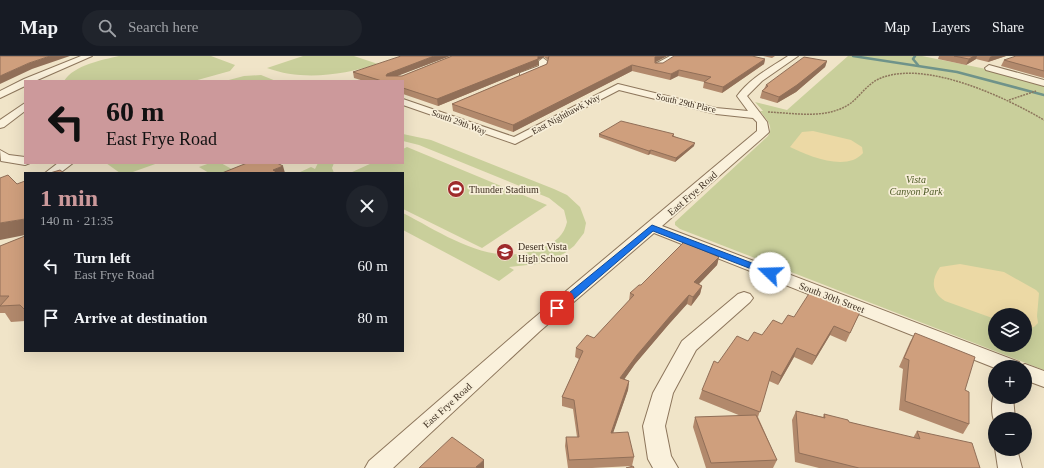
<!DOCTYPE html>
<html lang="en">
<head>
<meta charset="utf-8">
<style>
  :root { --surface:#171b24; --page:#20242c; --text:#f1f3f6; --muted:#9ea1a6; --line:#363941; --accent:#cc999b }
  body { margin:0; font-family:"Times New Roman",serif; background:var(--page); color:var(--text); height:100vh; display:flex; flex-direction:column; font-size:15px; white-space:nowrap }
  * { box-sizing:border-box; margin:0 }
  p { font-size:13px; color:var(--muted) }
  .icon { flex:none; width:22px; height:22px; fill:none; stroke:currentColor; stroke-width:2; stroke-linecap:round; stroke-linejoin:round }
  .map { position:relative; flex:1; overflow:hidden }
  .panel { position:absolute; left:24px; top:116px; width:380px; height:180px; display:flex; flex-direction:column; background:var(--surface); border-radius:0px; box-shadow:0 4px 16px #0002 }
  .panel>* { flex:none }
  .guide { position:absolute; left:24px; top:24px; width:380px; height:84px; border-radius:0px; box-shadow:0 4px 16px #0002; background:#cc999b; color:#111; overflow:hidden }
  .controls { position:absolute; left:988px; top:252px; display:grid; gap:8px }
  .controls a { display:grid; place-items:center; width:44px; height:44px; border-radius:50%; background:var(--surface); box-shadow:0 4px 16px #0002; font-size:20px }
  .pin { position:absolute; display:grid; place-items:center; width:34px; height:34px; color:#fff; margin:-17px; border-radius:8px; box-shadow:0 2px 6px #0006 }
  .me { position:absolute; width:44px; margin:-22px; rotate:291deg; stroke-linejoin:round; filter:drop-shadow(0 0 3px #0008) }
  .turn { display:flex; align-items:center; gap:14px; height:84px; padding:0 16px; font-size:18px }
  .turn .icon { width:52px; height:52px; stroke-width:2.5 }
  .turn b { display:block; font-size:28px; line-height:34px }
  .round { display:grid; place-items:center; flex:none; width:42px; height:42px; border-radius:21px; background:var(--page) }
  .head { display:flex; align-items:center; justify-content:space-between; height:68px; padding:0 16px }
  h1 { font-size:24px; font-weight:700; line-height:30px; color:var(--accent) }
  ul { padding:0; list-style:none }
  li { display:flex; align-items:center; gap:12px; height:52px; padding:0 16px }
  li div { flex:1 }
  li b { display:block; font-size:15px }
  li em { font-style:normal }
  header { display:flex; align-items:center; gap:24px; box-sizing:border-box; height:56px; padding:0 20px; background:var(--surface); border-bottom:1px solid var(--line) }
  header strong { font-size:19px }
  nav { display:flex; gap:22px; margin-inline-start:auto; font-size:14px }
  .search { width:280px; height:36px; background:var(--page); display:flex; align-items:center; gap:10px; box-sizing:border-box; padding:0 14px; border-radius:22px; color:var(--muted); font-size:15px }
  .map>svg:first-child { display:block }
  .green { fill:#c9cf9b; fill-rule:evenodd }
  .sand { fill:#ecd9a5 }
  .lines { fill:none; stroke-linecap:round; stroke-linejoin:round }
  .stream { stroke:#6f938a; stroke-width:2.5 }
  .minor-casing { stroke:#8d765c; stroke-width:2 }
  .path { stroke:#8d765c; stroke-width:1.5; stroke-dasharray:2 1; stroke-linecap:butt }
  .minor { fill:#faf1dc; fill-rule:evenodd }
  .wall { fill:#b2896c }
  .shaded-wall { fill:#916f58 }
  .building { fill:#cf9f7d; stroke:#916f58 }
  .route { fill:#1a73e8; stroke:#114b97 }
  .labels { text-anchor:middle; stroke-width:3.5; stroke-linejoin:round; paint-order:stroke }
  .far-street-label { font-size:9px; fill:#3d2e20; stroke:#f7eed8 }
  .park-label { font-size:10px; font-style:italic; fill:#4d5a26; stroke:#f7eed8 }
  .poi-label { font-size:10px; fill:#3d2e20; stroke:#f7eed8; text-anchor:start }
  .street-label { font-size:10px; fill:#3d2e20; stroke:#f7eed8 }
</style>
</head>
<body>
<header>
<strong>Map</strong>
<div class="search"><svg class="icon" aria-label="search" viewBox="0 0 24 24"><circle cx="10" cy="10" r="6"/><path d="M15 15l6 6"/></svg>Search here</div>
<nav><a>Map</a><a>Layers</a><a>Share</a></nav>
</header>
<div class="map">
<svg width="1044" height="412" viewBox="0 0 1044 412">
  <rect width="100%" height="100%" fill="#f0e4c8"/>
  <g class="green">
    <path d="M119 0H211L235 9 230 15 194 25H64C74 9 102 4 119 0Z"/>
    <path d="M303 0H354L378 8C343 19 302 25 267 12Z"/>
    <path d="M848 0H922L986 13 1044 29V314L680 173 675 169V166L768 80C774 70 767 64 760 55H763L755 46 787 54ZM995 259H1025V289H995Z"/>
    <polygon points="261,19 276,25 225,25 244,20"/>
    <path d="M403 78 431 84 554 133 567 139 580 151 586 167 584 177 574 190 565 197 550 204 537 208 509 211 514 214 499 225 403 174V157C446 179 493 214 543 191 556 186 564 179 567 166L564 154 549 142 419 89 403 85Z"/>
    <polygon points="407,91 547,149 482,192 403,153 403,117 350,117 372,107 403,107 403,93"/>
    <polygon points="106,107 158,107 130,117 120,117"/>
    <polygon points="210,107 221,107 237,116 209,117 199,111"/>
    <polygon points="318,107 334,107 332,112 334,117 298,117 311,111 315,113"/>
  </g>
  <g class="sand">
    <path d="M813 75 851 84 862 91 863 97C847 116 808 100 790 91L802 76Z"/>
    <path d="M960 208 1004 216 1036 234 1039 237 1037 260 1038 267 1034 271 1025 272V259H995V263L945 245C931 236 931 224 940 211Z"/>
  </g>
  <g class="lines">
    <g class="stream">
      <polyline points="853,0 957,16 1044,39"/>
      <polyline points="915,0 913,3 918,9"/>
    </g>
    <g class="minor-casing">
      <g id="minor">
        <polygon points="81,0 92,0 35,25 25,25 25,30 0,42 0,35 24,23"/>
        <polygon points="670,0 680,0 661,12 655,12 655,8"/>
        <path d="M788 0H798L762 25 747 40 767 66 769 76 767 78 662 170 1019 306 1021 310 1025 308 1044 315V331L1025 324V311L995 312 654 177 540 275 393 412H365L369 405 528 267 757 75V66L753 62 716 58 619 34 515 88 403 49V43L514 81 618 28 716 52 748 55 737 40C750 22 770 12 788 0Z"/>
        <polygon points="543,2 547,5 546,13 526,21 520,21 520,17 539,10 539,5"/>
        <polygon points="989,9 1044,24 1044,30 986,14 985,12"/>
        <polygon points="25,47 25,55 4,71 0,72 0,64"/>
        <polygon points="0,94 9,99 25,101 25,107 30,107 25,109 1,105"/>
        <polygon points="58,107 73,107 60,117 45,117"/>
        <polygon points="744,236 750,238 753,242 750,246 696,294 673,337 665,370 671,400 678,412 653,412 648,403 643,370 653,337 682,285 738,238"/>
        <path d="M995 336V341H1013L1015 363H995V367C991 359 991 344 995 336Z"/>
        <polygon points="995,392 1017,393 1022,412 998,412"/>
      </g>
    </g>
    <g class="path">
      <polyline points="1009,44 1036,35"/>
      <path d="M768 56C795 57 827 64 851 47 861 39 868 27 881 22 926 4 1005 41 1044 64"/>
    </g>
    <use href="#minor" class="minor"/>
  </g>
  <g class="wall">
    <polygon points="450,0 396,20 402,20 452,0 667,0 655,6 655,7 663,7 765,3 764,8 722,37 703,32 704,26 678,20 670,24 632,15 513,76 453,55 452,48 547,8 548,4 544,1 538,4 538,9 438,50 403,38 403,25 364,25 354,22 353,16"/>
    <polygon points="763,0 775,0 772,2"/>
    <polygon points="939,0 1006,0 988,6 976,3 966,9 938,3"/>
    <polygon points="1044,0 1044,22 1001,10 1004,4"/>
    <polygon points="827,5 825,11 796,36 777,47 760,42 762,35 764,33 766,29"/>
    <polygon points="599,78 674,78 674,80 694,90 675,106 650,98 648,99 599,81"/>
    <polygon points="25,180 25,265 11,266 5,257 0,257 0,190"/>
    <polygon points="719,201 717,209 699,228 702,230 700,238 691,250 687,248 669,268 635,308 624,323 629,325 628,334 613,376 634,401 632,410 592,412 568,412 565,390 566,381 577,381 573,353 562,350 562,341 579,303 575,301 576,292 594,282 629,245 630,237 641,229"/>
    <polygon points="860,256 846,286 830,279 812,309 794,301 778,329 769,325 758,361 777,404 773,412 706,412 693,371 695,361 741,360 699,343 702,334 718,307 748,285 762,279 782,268"/>
    <polygon points="915,277 965,334 969,368 963,378 899,354 903,313 899,311 910,286"/>
    <polygon points="796,355 823,361 824,358 849,366 913,382 917,375 980,412 819,412 795,406 792,364"/>
  </g>
  <g class="shaded-wall">
    <polygon points="50,0 70,0 32,13 0,28 0,20 29,7"/>
    <polygon points="434,0 450,0 387,24 386,20 387,18"/>
    <polygon points="538,0 544,0 544,1 538,4 538,9 438,50 437,43"/>
    <polygon points="657,0 667,0 654,7 655,1"/>
    <polygon points="974,0 977,0 976,3 966,9 969,3"/>
    <polygon points="992,0 1006,0 988,6 990,1"/>
    <polygon points="765,3 764,8 722,37 723,31"/>
    <polygon points="827,5 825,11 796,36 777,47 779,41"/>
    <polygon points="632,9 632,15 513,76 513,69"/>
    <polygon points="679,14 678,20 670,24 671,18"/>
    <polygon points="695,87 694,90 675,106 676,102"/>
    <polygon points="651,94 650,98 648,99 649,95"/>
    <polygon points="283,110 285,117 274,117 273,114"/>
    <polygon points="25,163 25,179 0,184 0,167"/>
    <polygon points="719,201 717,209 692,235 694,226"/>
    <polygon points="702,230 700,238 691,250 693,241"/>
    <polygon points="689,239 687,248 669,268 635,308 619,331 620,322 637,299 671,259"/>
    <polygon points="834,270 830,279 812,309 816,300"/>
    <polygon points="797,292 794,301 778,329 781,320"/>
    <polygon points="629,325 628,334 610,386 611,377"/>
    <polygon points="484,404 484,412 476,412 476,411"/>
  </g>
  <g class="building">
    <polygon points="0,0 50,0 29,7 0,20"/>
    <polygon points="401,0 434,0 387,18 386,20 402,20 452,0 538,0 538,3 437,43 403,32 403,25 382,25 353,16"/>
    <polygon points="549,0 657,0 655,1 655,7 663,7 674,0 752,0 765,3 723,31 704,26 711,21 679,14 671,18 632,9 513,69 452,48 547,8"/>
    <polygon points="954,0 974,0 969,3"/>
    <polygon points="1016,0 1044,0 1044,15 1004,4"/>
    <polygon points="804,1 827,5 797,29 779,41 762,35 768,30 766,29"/>
    <polygon points="621,65 674,78 672,80 695,87 676,102 651,94 649,95 599,78"/>
    <polygon points="247,107 277,107 283,110 273,114 278,117 222,117"/>
    <polygon points="60,114 64,117 50,117"/>
    <polygon points="8,119 17,128 25,125 25,163 0,167 0,122"/>
    <polygon points="25,180 25,254 20,249 0,250 9,240 0,240 0,190"/>
    <polygon points="684,186 719,201 694,226 702,230 693,241 689,239 671,259 637,299 620,322 629,325 611,377 628,376 634,401 569,404 566,381 579,381 574,344 562,341 583,295 576,292 587,279 594,282 634,239 630,237 639,229 641,229"/>
    <polygon points="810,236 860,256 850,277 834,270 816,300 797,292 781,320 772,315 760,356 702,334 714,305 718,307 737,280 748,285 754,276 762,279 773,264 782,268 788,259 794,261"/>
    <polygon points="915,277 975,301 965,334 969,336 969,368 905,345 909,304 904,302"/>
    <polygon points="796,355 825,362 824,358 848,364 849,366 920,383 917,375 972,387 980,412 859,412 799,397"/>
    <polygon points="756,359 777,404 711,407 695,361"/>
    <polygon points="452,381 484,404 476,411 478,412 419,412"/>
    <polygon points="633,410 634,412 626,412"/>
  </g>
  <polygon class="route" points="652,169 773,215 775,217 773,219 767,219 653,175 560,255 553,255 552,252 553,250"/>
  <defs>
    <g id="stadium-disc" transform="scale(0.9)"><circle r="9.5" fill="#9e2a2b" stroke="#f7eed8"/><path d="M0-5a6.5 5 0 1 0 0 10a6.5 5 0 1 0 0-10ZM-3.5-1.8h7v3.6h-7Z" fill="#fff"/></g>
    <g id="school-disc" transform="scale(0.9)"><circle r="9.5" fill="#9e2a2b" stroke="#f7eed8"/><path d="M0-5L7-2L0 1L-7-2ZM-4 1L0 2.5L4 1V4Q0 6-4 4Z" fill="#fff"/></g>
  </defs>
  <g fill-rule="evenodd">
    <use href="#stadium-disc" x="456" y="133"/>
    <use href="#school-disc" x="505" y="196"/>
  </g>
  <g class="labels">
    <g class="far-street-label">
      <text transform="translate(686 47) rotate(13)" y="3">South 29th Place</text>
      <text transform="translate(566 58) rotate(-28)" y="3">East Nighthawk Way</text>
      <text transform="translate(459 66) rotate(20)" y="3">South 29th Way</text>
    </g>
    <g class="park-label">
      <text x="916" y="127">Vista<tspan x="916" dy="12">Canyon Park</tspan></text>
    </g>
    <g class="poi-label">
      <text x="469" y="137">Thunder Stadium</text>
      <text x="518" y="194">Desert Vista<tspan x="518" dy="12">High School</tspan></text>
    </g>
    <g class="street-label">
      <text transform="translate(692 137) rotate(-41)" y="4">East Frye Road</text>
      <text transform="translate(832 241) rotate(21)" y="4">South 30th Street</text>
      <text transform="translate(447 349) rotate(-42)" y="4">East Frye Road</text>
    </g>
  </g>
</svg>
<div class="controls">
<a><svg class="icon" aria-label="layers" viewBox="0 0 24 24"><path d="M12 4l9 5-9 5-9-5zM3 14l9 5 9-5"/></svg></a>
<a>+</a>
<a>−</a>
</div>
<div class="pin" style="left:557px;top:252px;background:#d93025"><svg class="icon" aria-label="arrive" viewBox="0 0 24 24"><path d="M6 21V4h12l-3 4 3 4H6"/></svg></div>
<svg class="me" style="left:770px;top:217px" viewBox="-20 -20 40 40"><circle r="19" fill="#fff"/><path d="M0-13L10 11 0 6-10 11z" fill="#1a73e8"/></svg>
<div class="guide">
<div class="turn"><svg class="icon" aria-label="left" viewBox="0 0 24 24"><path d="M17 20v-9H6M10 6l-5 5 5 5"/></svg><div><b>60 m</b>East Frye Road</div></div>
</div>
<section class="panel">
<div class="head"><div><h1>1 min</h1><p>140 m · 21:35</p></div><a class="round"><svg class="icon" aria-label="close" viewBox="0 0 24 24"><path d="M6 6l12 12M18 6L6 18"/></svg></a></div>
<ul>
<li><svg class="icon" aria-label="left" viewBox="0 0 24 24"><path d="M17 20v-9H6M10 6l-5 5 5 5"/></svg><div><b>Turn left</b><p>East Frye Road</p></div><em>60 m</em></li>
<li><svg class="icon" aria-label="arrive" viewBox="0 0 24 24"><path d="M6 21V4h12l-3 4 3 4H6"/></svg><div><b>Arrive at destination</b></div><em>80 m</em></li>
</ul>
</section>
</div>
</body>
</html>
